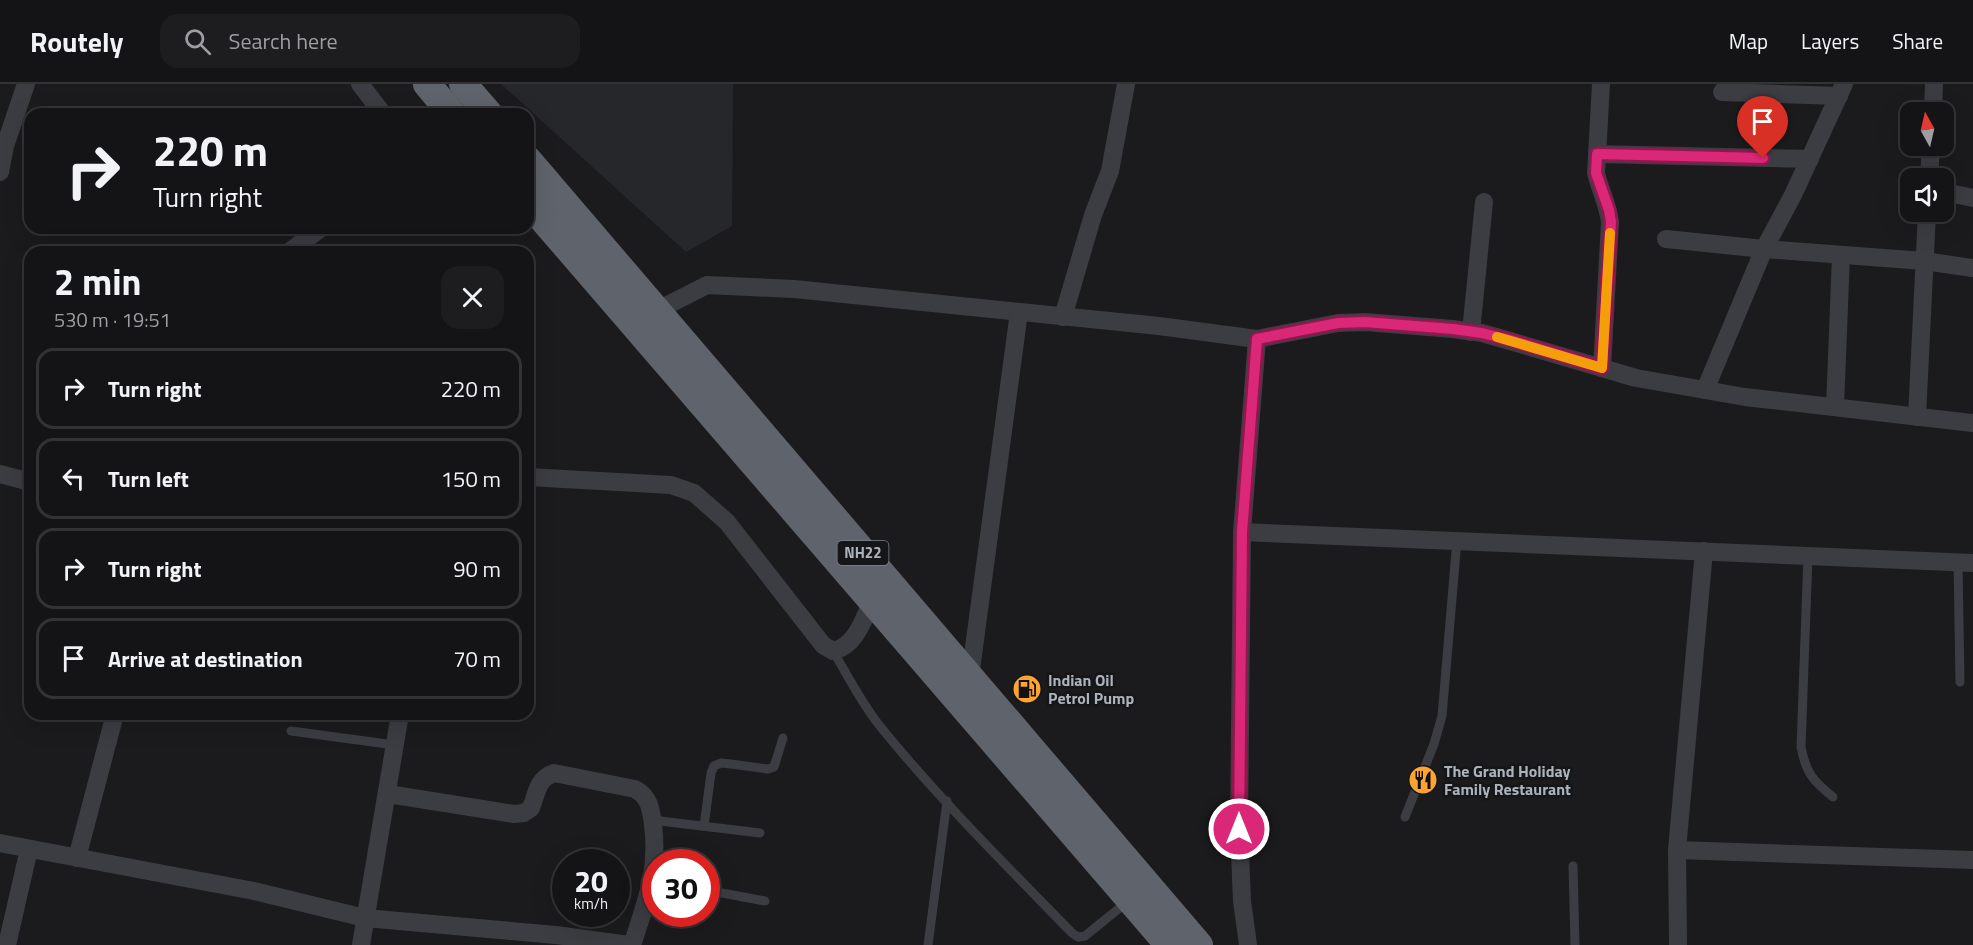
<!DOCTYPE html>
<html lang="en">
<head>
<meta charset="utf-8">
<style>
  :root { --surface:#141416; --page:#1d1d1f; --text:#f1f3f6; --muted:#9d9ea1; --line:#333335 }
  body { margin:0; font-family:"Titillium Web",sans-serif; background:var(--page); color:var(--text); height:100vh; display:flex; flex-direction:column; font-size:22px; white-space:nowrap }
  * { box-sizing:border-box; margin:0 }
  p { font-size:20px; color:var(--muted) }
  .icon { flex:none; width:33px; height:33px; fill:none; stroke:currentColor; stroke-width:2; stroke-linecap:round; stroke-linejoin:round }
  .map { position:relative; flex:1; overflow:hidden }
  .side { position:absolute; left:24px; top:162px; width:510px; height:474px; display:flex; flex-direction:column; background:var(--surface); border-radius:18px; box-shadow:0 6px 24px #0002,0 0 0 2px var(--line) }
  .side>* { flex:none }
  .top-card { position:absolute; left:24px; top:24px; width:510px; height:126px; border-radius:18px; box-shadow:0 6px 24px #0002,0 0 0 2px var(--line); background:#141416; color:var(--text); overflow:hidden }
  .needle { width:39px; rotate:352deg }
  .tools { position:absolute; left:1900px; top:18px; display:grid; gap:12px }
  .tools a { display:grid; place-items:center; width:54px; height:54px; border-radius:12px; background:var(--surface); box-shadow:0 6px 24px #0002,0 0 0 2px var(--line); font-size:30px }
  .speed { position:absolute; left:552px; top:765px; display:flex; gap:12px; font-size:30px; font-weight:700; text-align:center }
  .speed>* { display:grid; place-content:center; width:78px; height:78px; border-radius:50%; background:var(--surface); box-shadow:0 6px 24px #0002,0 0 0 2px var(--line); line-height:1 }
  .speed small { font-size:15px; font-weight:400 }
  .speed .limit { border:9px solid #d22; background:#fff; color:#111 }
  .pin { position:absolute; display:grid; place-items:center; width:51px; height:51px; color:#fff; margin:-62px -26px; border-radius:50% 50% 50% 0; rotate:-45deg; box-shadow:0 0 6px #0007 }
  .pin .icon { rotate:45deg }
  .me { position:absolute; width:66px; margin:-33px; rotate:0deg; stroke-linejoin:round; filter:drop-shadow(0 0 4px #0008) }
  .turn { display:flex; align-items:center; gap:21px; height:126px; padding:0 30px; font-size:27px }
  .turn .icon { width:78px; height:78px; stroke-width:2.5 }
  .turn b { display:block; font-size:42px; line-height:51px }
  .round { display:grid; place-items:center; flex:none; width:63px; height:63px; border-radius:18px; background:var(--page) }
  .overview { display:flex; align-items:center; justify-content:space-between; height:102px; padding:0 30px }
  h1 { font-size:36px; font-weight:700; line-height:45px }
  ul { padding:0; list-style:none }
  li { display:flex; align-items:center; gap:18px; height:81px; margin:0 12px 9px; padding:0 18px; border:3px solid var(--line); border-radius:18px }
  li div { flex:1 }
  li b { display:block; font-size:22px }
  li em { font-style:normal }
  header { display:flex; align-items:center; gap:36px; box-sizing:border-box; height:84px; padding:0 30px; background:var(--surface); border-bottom:2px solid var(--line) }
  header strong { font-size:28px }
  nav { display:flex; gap:33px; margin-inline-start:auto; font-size:21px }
  .search { width:420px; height:54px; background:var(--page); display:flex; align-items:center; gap:15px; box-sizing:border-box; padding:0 21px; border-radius:18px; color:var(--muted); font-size:22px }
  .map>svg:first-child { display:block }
  .built { fill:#26272a }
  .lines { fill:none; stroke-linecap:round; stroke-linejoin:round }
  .service { stroke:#3b3d42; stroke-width:9 }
  .minor { stroke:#3b3d42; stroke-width:18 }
  .trunk { stroke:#5f636b; stroke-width:28 }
  .route-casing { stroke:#8e194d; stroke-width:15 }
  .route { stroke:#db2777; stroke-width:10 }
  .slow { stroke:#f59e0b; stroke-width:10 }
  .labels { text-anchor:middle; stroke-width:5; stroke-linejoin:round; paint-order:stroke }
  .shield { fill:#151618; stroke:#7f848c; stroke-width:1.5 }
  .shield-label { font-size:15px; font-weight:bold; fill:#adb3bd }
  .poi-label { font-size:16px; font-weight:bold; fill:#adb3bd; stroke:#151618; text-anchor:start }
</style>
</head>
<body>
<header>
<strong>Routely</strong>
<div class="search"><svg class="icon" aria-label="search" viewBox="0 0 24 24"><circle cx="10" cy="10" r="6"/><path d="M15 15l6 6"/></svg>Search here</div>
<nav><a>Map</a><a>Layers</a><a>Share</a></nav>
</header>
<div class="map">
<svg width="1973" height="861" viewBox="0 0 1973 861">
  <rect width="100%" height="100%" fill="#1b1b1d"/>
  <polygon class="built" points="501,0 733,0 732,142 686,168"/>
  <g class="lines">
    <g class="service">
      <path d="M1808 472 1801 663C1806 689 1813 697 1833 713"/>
      <polyline points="1958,478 1960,598"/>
      <path d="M833 567C848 592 861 618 879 641 938 714 1007 782 1072 849L1078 853 1085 852 1127 818"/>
      <polyline points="291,647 395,661"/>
      <polyline points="1405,733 1434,660 1442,632 1457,456"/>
      <polyline points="652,736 760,749"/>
      <polyline points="704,742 711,689 714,682 721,679 731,680 768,685 774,683 783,654"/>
      <polyline points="1573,782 1575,861"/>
      <polyline points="706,806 765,817"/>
      <polyline points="928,861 947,717"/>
    </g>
    <g class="minor">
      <polyline points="360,0 383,30"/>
      <path d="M1601 0 1596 89C1600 106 1608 121 1610 138L1602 284"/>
      <polyline points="1722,8 1839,12"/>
      <polyline points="1933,28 1934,0"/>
      <polyline points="1597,70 1810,75"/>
      <polyline points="0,88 5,62 26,0"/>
      <polyline points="1929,94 1931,62"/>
      <polyline points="1944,108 1973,114"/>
      <polyline points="1666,155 1764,165 1924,177 1973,184"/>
      <polyline points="289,168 321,144"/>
      <polyline points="656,227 707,201 794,205 1159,242 1257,255 1338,239 1365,238 1453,245 1482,249 1510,257 1636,294 1745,313 1973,339"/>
      <polyline points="1063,233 1093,131 1110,87 1126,0"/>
      <polyline points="1471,248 1484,118"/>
      <polyline points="1705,306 1764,165 1793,111 1844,0"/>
      <polyline points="1835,323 1841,171"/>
      <polyline points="1917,333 1927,128"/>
      <polyline points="0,390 30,398"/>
      <path d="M528 393 671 401 694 409 727 438 823 561 833 567C856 562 863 536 872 517"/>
      <polyline points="1242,448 1973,479"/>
      <polyline points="970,593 1019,228"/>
      <path d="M388 710 514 730 524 729 531 724C537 709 537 695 554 689L635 705C650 713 651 726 653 741 659 787 646 818 632 861"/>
      <polyline points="0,759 254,807 365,834 556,851 629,861"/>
      <polyline points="1677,766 1973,776"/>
      <polyline points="77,774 115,630"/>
      <polyline points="7,861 29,765"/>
      <polyline points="361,861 400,630"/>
      <polyline points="1248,861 1242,817 1239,745 1242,448 1257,255"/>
      <polyline points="1678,861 1677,766 1704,467"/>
    </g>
    <g class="trunk">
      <polyline points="427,0 452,30"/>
      <polyline points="463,0 489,30"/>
      <polyline points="528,76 1199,861"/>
      <polyline points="528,118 1169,861"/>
    </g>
  </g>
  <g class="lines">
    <g class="route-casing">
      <polyline id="route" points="1239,745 1242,448 1257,255 1338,239 1365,238 1453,245 1482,249 1510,256 1602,284 1611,138 1609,126 1596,89 1597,70 1763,74"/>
    </g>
    <use href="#route" class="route"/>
    <polyline class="slow" points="1497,253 1602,284 1610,149"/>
  </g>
  <defs>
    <g id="fuel-disc" transform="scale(1.5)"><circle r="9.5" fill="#fda433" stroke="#151618"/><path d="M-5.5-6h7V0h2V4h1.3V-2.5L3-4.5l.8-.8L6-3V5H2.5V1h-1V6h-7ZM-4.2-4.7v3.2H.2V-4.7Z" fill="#111"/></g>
    <g id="restaurant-disc" transform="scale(1.5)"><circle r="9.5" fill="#fda433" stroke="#151618"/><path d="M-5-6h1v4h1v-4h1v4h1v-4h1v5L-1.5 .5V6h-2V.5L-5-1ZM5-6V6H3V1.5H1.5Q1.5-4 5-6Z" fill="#111"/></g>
  </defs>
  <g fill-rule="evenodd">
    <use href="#fuel-disc" x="1027" y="605"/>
    <use href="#restaurant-disc" x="1423" y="696"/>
  </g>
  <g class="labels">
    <rect class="shield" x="837.5" y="457" width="51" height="24" rx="4.5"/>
    <g class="shield-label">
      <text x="863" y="474">NH22</text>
    </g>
    <g class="poi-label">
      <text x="1048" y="602">Indian Oil<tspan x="1048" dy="18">Petrol Pump</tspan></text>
      <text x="1444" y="693">The Grand Holiday<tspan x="1444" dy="18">Family Restaurant</tspan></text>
    </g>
  </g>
</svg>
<div class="tools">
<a><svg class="needle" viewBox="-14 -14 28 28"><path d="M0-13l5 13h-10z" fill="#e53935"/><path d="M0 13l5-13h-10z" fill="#9d9ea1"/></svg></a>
<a><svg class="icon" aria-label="sound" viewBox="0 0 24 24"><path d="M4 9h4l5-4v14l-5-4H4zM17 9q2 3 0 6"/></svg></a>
</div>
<div class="speed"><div>20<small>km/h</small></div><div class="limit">30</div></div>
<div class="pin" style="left:1763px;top:74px;background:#d93025"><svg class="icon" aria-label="arrive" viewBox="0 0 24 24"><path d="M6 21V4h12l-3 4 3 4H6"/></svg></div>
<svg class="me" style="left:1239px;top:745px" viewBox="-20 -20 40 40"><circle r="17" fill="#db2777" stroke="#fff" stroke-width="3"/><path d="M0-11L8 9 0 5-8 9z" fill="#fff"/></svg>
<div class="top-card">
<div class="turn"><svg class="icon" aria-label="right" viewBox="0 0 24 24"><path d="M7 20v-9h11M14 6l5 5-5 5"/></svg><div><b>220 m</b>Turn right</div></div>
</div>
<section class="side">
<div class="overview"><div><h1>2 min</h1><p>530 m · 19:51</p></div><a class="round"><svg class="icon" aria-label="close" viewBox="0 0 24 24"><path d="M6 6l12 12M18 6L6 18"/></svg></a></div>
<ul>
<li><svg class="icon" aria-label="right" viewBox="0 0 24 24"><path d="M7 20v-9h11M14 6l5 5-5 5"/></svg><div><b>Turn right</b></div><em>220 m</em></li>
<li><svg class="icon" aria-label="left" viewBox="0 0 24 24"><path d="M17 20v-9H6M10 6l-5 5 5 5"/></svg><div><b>Turn left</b></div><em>150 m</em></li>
<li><svg class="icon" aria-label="right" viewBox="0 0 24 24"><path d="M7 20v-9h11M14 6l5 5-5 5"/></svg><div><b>Turn right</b></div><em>90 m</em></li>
<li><svg class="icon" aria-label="arrive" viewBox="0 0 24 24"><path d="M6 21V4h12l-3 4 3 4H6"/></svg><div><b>Arrive at destination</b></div><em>70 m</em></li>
</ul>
</section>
</div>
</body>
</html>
